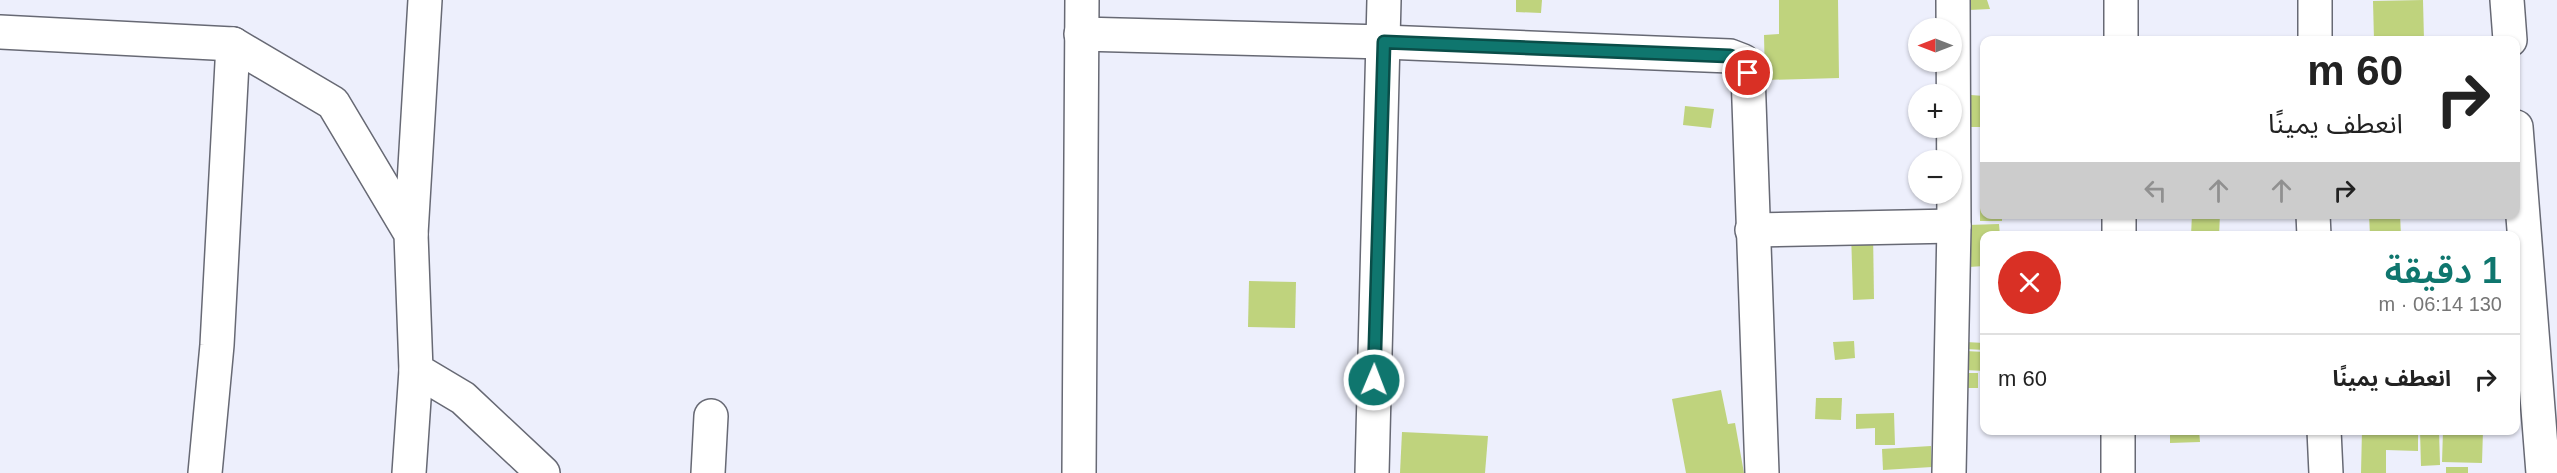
<!DOCTYPE html>
<html lang="ar">
<head>
<meta charset="utf-8">
<style>
  :root { --surface:#fff; --page:#f2f2f2; --text:#222; --muted:#767676; --line:#e0e0e0; --accent:#0f766e }
  body { margin:0; font-family:Arial,"Noto Sans Arabic",sans-serif; background:var(--page); color:var(--text); direction:rtl; height:100vh; display:flex; flex-direction:column; font-size:22px; white-space:nowrap }
  * { box-sizing:border-box; margin:0 }
  p { font-size:20px; color:var(--muted) }
  .icon { flex:none; width:33px; height:33px; fill:none; stroke:currentColor; stroke-width:2; stroke-linecap:round; stroke-linejoin:round }
  .map { position:relative; flex:1; overflow:hidden; direction:ltr }
  .panel { position:absolute; left:1980px; top:231px; width:540px; height:204px; display:flex; flex-direction:column; background:var(--surface); border-radius:12px; box-shadow:0 2px 4px #0004; direction:rtl }
  .panel>* { flex:none }
  .guide { position:absolute; left:1980px; top:36px; width:540px; height:183px; border-radius:12px; box-shadow:0 2px 4px #0004; direction:rtl; background:#fff; color:var(--text); overflow:hidden }
  .needle { width:39px; rotate:270deg }
  .tools { position:absolute; left:1908px; top:18px; display:grid; gap:12px }
  .tools a { display:grid; place-items:center; width:54px; height:54px; border-radius:50%; background:var(--surface); box-shadow:0 2px 4px #0004; font-size:30px }
  .pin { position:absolute; display:grid; place-items:center; width:51px; height:51px; color:#fff; margin:-26px; border:3px solid #fff; border-radius:50%; box-shadow:0 2px 6px #0007 }
  .me { position:absolute; width:66px; margin:-33px; rotate:1deg; stroke-linejoin:round; filter:drop-shadow(0 0 4px #0008) }
  .turn { display:flex; align-items:center; gap:21px; height:126px; padding:0 18px; font-size:27px }
  .turn .icon { width:78px; height:78px; stroke-width:2.5 }
  .turn b { display:block; font-size:42px; line-height:51px }
  .lanes { display:flex; align-items:center; height:57px; padding:0 18px; background:#0003; justify-content:center; gap:30px; direction:ltr }
  .lanes .off { opacity:.35 }
  .round { display:grid; place-items:center; flex:none; width:63px; height:63px; border-radius:32px; background:var(--page) }
  .summary { display:flex; align-items:center; justify-content:space-between; height:102px; padding:0 18px }
  h1 { font-size:36px; font-weight:600; line-height:45px; color:var(--accent) }
  ul { padding:0; list-style:none }
  li { display:flex; align-items:center; gap:18px; height:90px; padding:0 18px; border-top:2px solid var(--line) }
  li div { flex:1 }
  li b { display:block; font-size:22px }
  li em { font-style:normal }
  .map>svg:first-child { display:block }
  .building { fill:#bfd37d }
  .lines { fill:none; stroke-linecap:round; stroke-linejoin:round }
  .minor-casing { stroke:#676974; stroke-width:36 }
  .minor { stroke:#fff; stroke-width:33 }
  .route-casing { stroke:#0a4d48; stroke-width:15 }
  .route { stroke:#0f766e; stroke-width:10 }
</style>
</head>
<body>
<div class="map">
<svg width="2557" height="473" viewBox="0 0 2557 473">
  <rect width="100%" height="100%" fill="#edeffc"/>
  <g class="building">
    <polygon points="1516,0 1542,0 1541,13 1516,12"/>
    <polygon points="1779,0 1838,0 1839,78 1765,80 1764,35 1779,34"/>
    <polygon points="1969,0 1987,0 1990,9 1969,10"/>
    <polygon points="2423,0 2424,40 2374,40 2373,1"/>
    <polygon points="1971,95 1984,96 1984,127 1970,127"/>
    <polygon points="1685,106 1714,109 1711,128 1683,125"/>
    <polygon points="1980,199 1984,199 1984,214 2002,214 2002,221 1980,221"/>
    <polygon points="2192,214 2220,214 2219,236 2191,236"/>
    <polygon points="2369,214 2400,214 2401,236 2370,236"/>
    <polygon points="1999,224 2000,236 1984,236 1984,266 1969,267 1968,225"/>
    <polygon points="1851,231 1873,231 1874,299 1853,300"/>
    <polygon points="1249,281 1296,282 1295,328 1248,327"/>
    <polygon points="1854,341 1855,358 1835,360 1833,342"/>
    <polygon points="1966,342 1984,343 1984,350 1966,349"/>
    <polygon points="1966,351 1984,352 1984,371 1965,370"/>
    <rect x="1960" y="373" width="18" height="15"/>
    <polygon points="1721,390 1728,424 1735,423 1744,473 1686,473 1672,399"/>
    <polygon points="1816,398 1842,398 1841,420 1815,419"/>
    <polygon points="1894,413 1895,445 1875,445 1875,428 1856,429 1856,414"/>
    <polygon points="2170,430 2199,430 2200,442 2170,443"/>
    <polygon points="2362,430 2418,430 2418,451 2386,450 2386,473 2361,473"/>
    <polygon points="2420,430 2439,430 2440,465 2421,466"/>
    <polygon points="2443,430 2483,430 2482,463 2442,462"/>
    <polygon points="1402,432 1488,436 1485,473 1400,473"/>
    <polygon points="1931,446 1932,467 1883,470 1882,449"/>
    <rect x="2446" y="467" width="22" height="6"/>
  </g>
  <g class="lines">
    <g class="minor-casing">
      <g id="minor">
        <polyline points="2315,0 2315,40"/>
        <polyline points="2507,0 2510,40"/>
        <polyline points="0,32 233,44 333,103 411,234 416,370 463,398 543,473"/>
        <polyline points="1081,34 1384,42 1730,56 1743,61 1748,73 1762,473"/>
        <polyline points="2121,40 2121,0"/>
        <polyline points="2516,127 2543,473"/>
        <polyline points="2313,214 2314,236"/>
        <polyline points="1752,230 1954,226"/>
        <polyline points="411,234 425,0"/>
        <polyline points="2119,236 2119,214"/>
        <polyline points="2324,430 2326,473"/>
        <polyline points="205,473 217,345 233,44"/>
        <polyline points="409,473 416,370"/>
        <polyline points="708,473 711,416"/>
        <polyline points="1079,473 1082,0"/>
        <polyline points="1372,473 1384,0"/>
        <polyline points="1949,473 1954,226 1953,0"/>
        <polyline points="2118,473 2118,430"/>
      </g>
    </g>
    <use href="#minor" class="minor"/>
  </g>
  <g class="lines">
    <g class="route-casing">
      <polyline id="route" points="1374,380 1384,42 1730,56 1743,61 1748,73"/>
    </g>
    <use href="#route" class="route"/>
  </g>
</svg>
<div class="tools">
<a><svg class="needle" viewBox="-14 -14 28 28"><path d="M0-13l5 13h-10z" fill="#e53935"/><path d="M0 13l5-13h-10z" fill="#767676"/></svg></a>
<a>+</a>
<a>−</a>
</div>
<div class="pin" style="left:1748px;top:73px;background:#d93025"><svg class="icon" aria-label="arrive" viewBox="0 0 24 24"><path d="M6 21V4h12l-3 4 3 4H6"/></svg></div>
<svg class="me" style="left:1374px;top:380px" viewBox="-20 -20 40 40"><circle r="17" fill="#0f766e" stroke="#fff" stroke-width="3"/><path d="M0-11L8 9 0 5-8 9z" fill="#fff"/></svg>
<div class="guide">
<div class="turn"><svg class="icon" aria-label="right" viewBox="0 0 24 24"><path d="M7 20v-9h11M14 6l5 5-5 5"/></svg><div><b>60 m</b>انعطف يمينًا</div></div>
<div class="lanes"><svg class="icon off" aria-label="left" viewBox="0 0 24 24"><path d="M17 20v-9H6M10 6l-5 5 5 5"/></svg><svg class="icon off" aria-label="ahead" viewBox="0 0 24 24"><path d="M12 20V5M6 11l6-6 6 6"/></svg><svg class="icon off" aria-label="ahead" viewBox="0 0 24 24"><path d="M12 20V5M6 11l6-6 6 6"/></svg><svg class="icon" aria-label="right" viewBox="0 0 24 24"><path d="M7 20v-9h11M14 6l5 5-5 5"/></svg></div>
</div>
<section class="panel">
<div class="summary"><div><h1>1 دقيقة</h1><p>130 m · 06:14</p></div><a class="round" style="background:#d93025;color:#fff"><svg class="icon" aria-label="close" viewBox="0 0 24 24"><path d="M6 6l12 12M18 6L6 18"/></svg></a></div>
<ul>
<li><svg class="icon" aria-label="right" viewBox="0 0 24 24"><path d="M7 20v-9h11M14 6l5 5-5 5"/></svg><div><b>انعطف يمينًا</b></div><em>60 m</em></li>
</ul>
</section>
</div>
</body>
</html>
